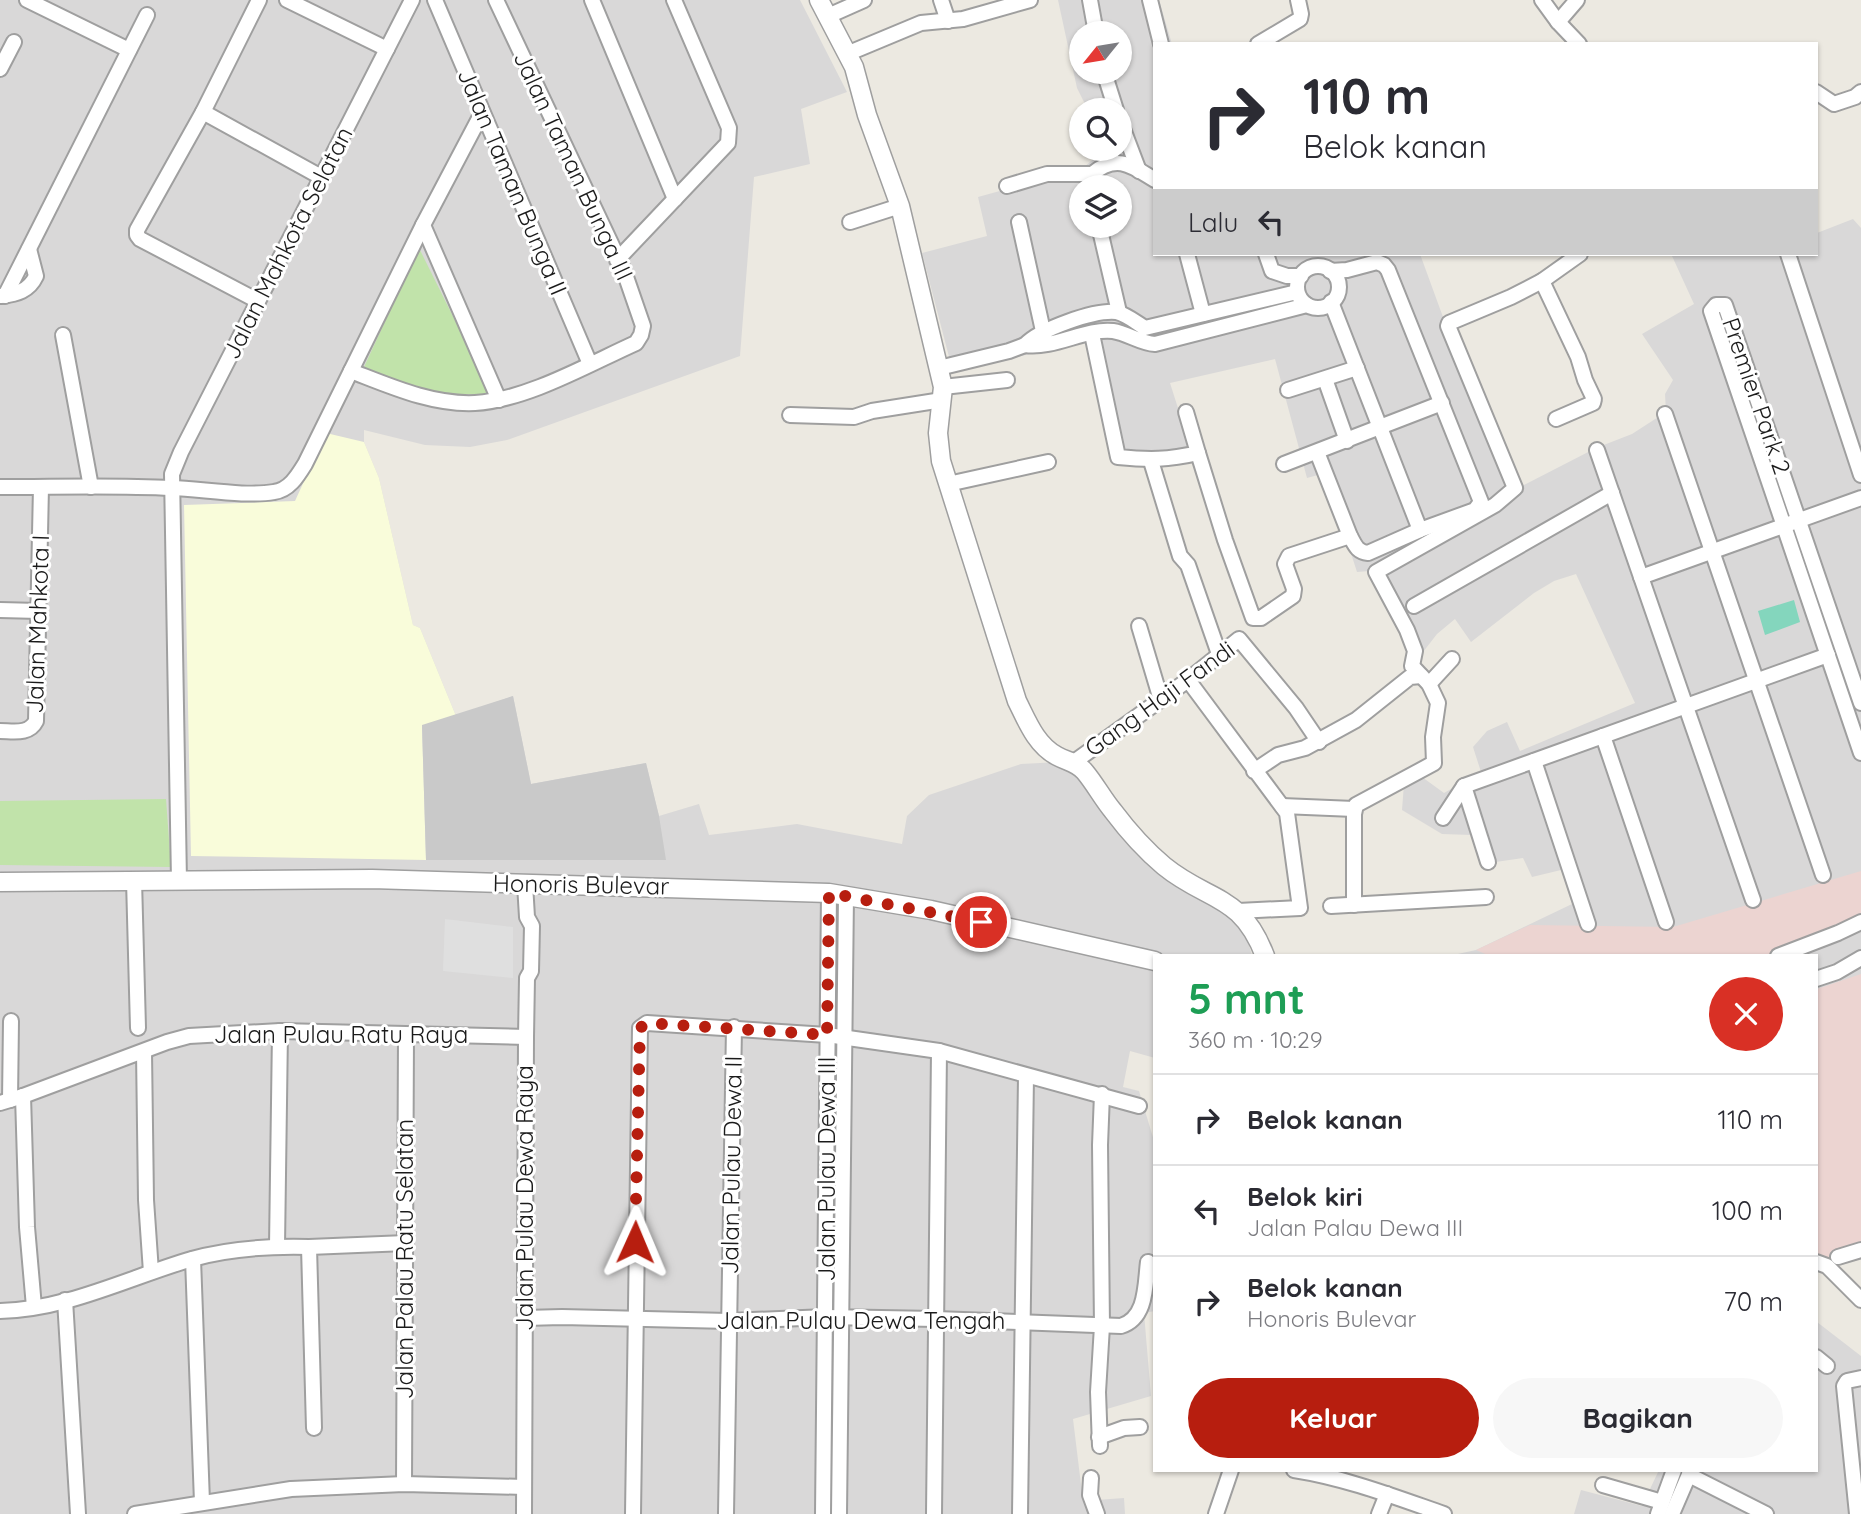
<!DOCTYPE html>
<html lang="id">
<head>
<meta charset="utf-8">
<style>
  :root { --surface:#fff; --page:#f7f7f7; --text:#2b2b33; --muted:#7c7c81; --line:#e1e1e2; --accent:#b71e0f }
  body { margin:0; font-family:Quicksand,sans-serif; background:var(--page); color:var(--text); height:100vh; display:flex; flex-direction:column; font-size:26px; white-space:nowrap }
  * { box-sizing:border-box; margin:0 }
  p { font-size:23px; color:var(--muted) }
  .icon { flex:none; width:38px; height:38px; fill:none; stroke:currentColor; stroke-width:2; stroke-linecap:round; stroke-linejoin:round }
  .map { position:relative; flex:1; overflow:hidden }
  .sheet { position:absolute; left:1153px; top:954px; width:665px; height:518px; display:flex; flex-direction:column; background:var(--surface); border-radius:0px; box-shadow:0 2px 5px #0004 }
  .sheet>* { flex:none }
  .top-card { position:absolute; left:1153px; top:42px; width:665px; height:214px; border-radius:0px; box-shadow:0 2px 5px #0004; background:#fff; color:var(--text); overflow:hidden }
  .needle { width:46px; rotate:240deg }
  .fabs { position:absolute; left:1069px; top:21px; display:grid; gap:14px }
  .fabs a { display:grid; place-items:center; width:63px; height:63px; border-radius:50%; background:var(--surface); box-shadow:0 2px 5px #0004; font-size:35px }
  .pin { position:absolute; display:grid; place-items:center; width:60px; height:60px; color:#fff; margin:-30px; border:4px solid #fff; border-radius:50%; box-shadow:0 2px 7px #0007 }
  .me { position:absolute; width:77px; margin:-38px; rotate:1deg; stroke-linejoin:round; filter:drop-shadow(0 0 5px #0008) }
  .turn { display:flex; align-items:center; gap:24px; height:147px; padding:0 35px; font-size:32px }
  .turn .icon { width:91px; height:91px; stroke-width:2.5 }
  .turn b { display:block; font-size:49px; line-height:60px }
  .then { display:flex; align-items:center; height:66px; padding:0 35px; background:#0003; gap:14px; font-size:26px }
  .round { display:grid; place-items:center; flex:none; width:74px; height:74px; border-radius:37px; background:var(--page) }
  .summary { display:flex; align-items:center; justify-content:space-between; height:119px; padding:0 35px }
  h1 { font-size:42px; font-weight:700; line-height:52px; color:#1e9e55 }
  .primary-button { display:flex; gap:14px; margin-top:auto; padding:14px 35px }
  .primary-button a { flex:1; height:80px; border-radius:42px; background:var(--accent); color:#fff; font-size:28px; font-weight:700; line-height:80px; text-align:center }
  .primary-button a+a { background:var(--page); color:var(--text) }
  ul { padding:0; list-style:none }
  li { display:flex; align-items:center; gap:21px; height:91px; padding:0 35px; border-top:2px solid var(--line) }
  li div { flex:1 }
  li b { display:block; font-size:26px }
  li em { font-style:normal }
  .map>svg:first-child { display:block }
  .residential { fill:#d9d8d8; fill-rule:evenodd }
  .commercial { fill:#ecd4d1 }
  .education { fill:#f9fcda }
  .religious { fill:#c9c9c9 }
  .grass { fill:#c1e3aa }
  .pitch { fill:#84d6bd }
  .parking { fill:#dfdfdf }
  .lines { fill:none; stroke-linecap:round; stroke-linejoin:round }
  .minor-casing { stroke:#9f9f9f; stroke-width:18 }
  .tertiary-casing { stroke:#9f9f9f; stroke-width:21 }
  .minor { stroke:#fff; stroke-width:14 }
  .tertiary { stroke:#fff; stroke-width:18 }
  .route { stroke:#b71e0f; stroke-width:12; stroke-dasharray:0 21.6 }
  .labels { text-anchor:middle; stroke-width:6; stroke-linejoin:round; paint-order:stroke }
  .street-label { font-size:24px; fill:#1b1b1b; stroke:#fff }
</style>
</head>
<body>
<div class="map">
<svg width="1861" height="1514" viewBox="0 0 1861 1514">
  <rect width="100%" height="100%" fill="#ece9e1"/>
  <g class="residential">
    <polygon points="0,0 800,0 847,92 801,109 810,164 754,177 740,356 507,440 470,447 425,445 364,430 364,442 379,478 413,625 420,628 456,716 513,696 531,784 646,763 659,816 699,804 709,835 797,824 902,844 907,816 929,795 1021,764 1059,762 1087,782 1117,832 1138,854 1225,910 1245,932 1252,955 1155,956 1155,1058 1130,1051 1123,1087 1139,1091 1155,1144 1155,1311 1144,1313 1151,1396 1073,1419 1083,1501 1124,1498 1125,1514 0,1514"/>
    <path d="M1058 0H1159L1172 44H1155V254H1420L1451 339 1518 488 1596 448 1632 434 1666 412 1665 394 1673 380 1642 334 1694 304 1672 256 1676 254H1816L1817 233 1853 219 1861 228V1248L1828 1259 1817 1271 1816 956 1453 955 1476 950 1572 904 1561 870 1532 877 1523 858 1482 864 1472 835 1442 834 1402 810 1404 784 1422 777 1444 793 1481 772 1473 747 1487 731 1507 722 1520 751 1635 703 1576 574 1554 581 1534 593 1471 642 1455 619 1437 634 1423 652 1369 571 1357 572 1325 473 1307 478 1275 359 1170 383 1191 449 1169 456 1125 453 1089 340 953 372 922 253 987 236 978 197 1083 168 1105 149H1120V110H1088L1077 88ZM1082 33H1120V72H1082ZM1082 187H1120V226H1082Z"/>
    <polygon points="1817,1322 1861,1356 1861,1514 1574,1514 1581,1490 1642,1506 1659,1470 1816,1470"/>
  </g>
  <g class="commercial">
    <polygon points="1861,871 1861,916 1775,955 1490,956 1476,950 1530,925 1673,927"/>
    <polygon points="1861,974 1861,1248 1828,1259 1817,1255 1817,989"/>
  </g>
  <polygon class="education" points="326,433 364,442 379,478 413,625 420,628 456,716 422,726 426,860 191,856 184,505 295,501"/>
  <polygon class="religious" points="513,696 531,784 646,763 659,816 666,860 426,860 422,725"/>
  <g class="grass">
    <polygon points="419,248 492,395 427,393 364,367"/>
    <polygon points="166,799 171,867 0,865 0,801"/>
  </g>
  <polygon class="pitch" points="1794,600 1800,622 1765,635 1758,611"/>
  <polygon class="parking" points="445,919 513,927 513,978 443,971"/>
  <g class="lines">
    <g class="minor-casing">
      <g id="minor">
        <polyline points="27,0 129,50"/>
        <polyline points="287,0 387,49"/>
        <polyline points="435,0 590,364"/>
        <polyline points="592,0 675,199"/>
        <polyline points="941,0 948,21"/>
        <polyline points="1090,0 1096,33"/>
        <polyline points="1150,0 1161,44"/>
        <polyline points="1542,0 1558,22 1579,44"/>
        <polyline points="828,16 864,0"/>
        <polyline points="1558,22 1577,0"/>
        <polyline points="1258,44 1300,19 1301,14 1298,0"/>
        <polyline points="849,53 921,23 963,19 1030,0"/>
        <polyline points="0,69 14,42"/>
        <polyline points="1104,72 1116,110"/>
        <polyline points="1816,92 1834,104 1855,97 1861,92"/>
        <polyline points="203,112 321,177"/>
        <polyline points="1120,121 1139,171"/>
        <polyline points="1007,186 1047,174 1092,174"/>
        <path d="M1091 187 1092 174C1117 153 1132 166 1155 180"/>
        <polyline points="850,222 900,206"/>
        <polyline points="1019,222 1045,340"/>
        <polyline points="423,225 499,400"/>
        <polyline points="1099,226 1119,312"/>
        <polyline points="1187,254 1203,314"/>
        <polyline points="1266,254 1272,271 1287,276 1301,276"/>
        <polyline points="1788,254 1861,475"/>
        <polyline points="617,260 728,143 729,128 674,0"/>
        <circle cx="1318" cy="287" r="21"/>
        <polyline points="1542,281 1578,357 1585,380 1594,399 1593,403 1556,419"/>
        <path d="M1297 292 1145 328C1137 323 1126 314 1116 312 1094 310 1040 329 1025 345 1055 349 1085 328 1113 331 1127 333 1140 343 1155 344L1307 305"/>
        <path d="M1 296C17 294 29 291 36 276L29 249"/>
        <polyline points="5,296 147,15"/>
        <polyline points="258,301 140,239 137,235 137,230 203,112 259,0"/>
        <polyline points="1331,302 1420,530"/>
        <path d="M1092 334 1118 457C1149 460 1168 460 1198 453L1186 412"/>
        <polyline points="63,335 91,487"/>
        <polyline points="939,368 1009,351 1025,345"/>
        <path d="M351 371C390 386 432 405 475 403 527 400 589 364 636 343L641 335 643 326 624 271 496 0"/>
        <polyline points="1325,379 1347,441"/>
        <polyline points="943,387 1007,380"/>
        <polyline points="1288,390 1357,368"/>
        <polyline points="1665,414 1823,875"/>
        <polyline points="790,415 854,417 872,411 942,400"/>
        <polyline points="1597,450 1753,900"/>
        <path d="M1317 452 1350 536C1355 545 1357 552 1368 553L1420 530 1475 510 1481 502 1388 270 1384 265 1377 262 1347 270 1330 271"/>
        <polyline points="1198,453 1225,540 1253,618 1261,618 1293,596 1294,589 1285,564 1289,556 1350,536"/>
        <polyline points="1151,461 1180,556 1188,565 1219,654"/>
        <polyline points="1284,464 1442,403"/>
        <polyline points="948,484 1048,462"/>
        <path d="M0 487C57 487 115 485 172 488 202 489 246 497 274 492 289 490 297 477 305 464L423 225 482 113"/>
        <polyline points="1641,577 1861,498"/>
        <polyline points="1414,606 1612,493"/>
        <polyline points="0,610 39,611"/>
        <polyline points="1139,626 1161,700"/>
        <polyline points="1188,680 1287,813 1300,908 1238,911"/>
        <polyline points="1429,684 1452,659"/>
        <polyline points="1861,703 1725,305 1716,305 1711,311 1861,753"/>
        <path d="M0 731C13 731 29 735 36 721L41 487"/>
        <polyline points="1603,736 1666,922"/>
        <polyline points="1534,761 1588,924"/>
        <polyline points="1074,762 1188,680 1239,639 1296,708 1319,742"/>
        <polyline points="1254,771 1278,755 1305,748 1356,720 1410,677 1421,676"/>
        <polyline points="1464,786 1488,862"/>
        <polyline points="1282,806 1354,809"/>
        <polyline points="1443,818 1464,786 1828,655"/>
        <polyline points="134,880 138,1028"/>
        <polyline points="179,881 172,474 181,452 412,0"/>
        <polyline points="1354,905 1354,814 1356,805 1434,763 1433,737 1438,703 1429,684 1412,666 1415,651 1407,630 1376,572 1495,505 1515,488 1448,326 1449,323 1511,297 1542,281 1580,254"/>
        <polyline points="1331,906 1486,897"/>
        <polyline points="1778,956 1838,933 1861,922"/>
        <polyline points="1816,979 1837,972 1861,958"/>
        <polyline points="144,1052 146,1200 151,1272"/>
        <polyline points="23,1096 27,1227 34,1307"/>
        <polyline points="10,1100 11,1021"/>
        <polyline points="0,1103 23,1096 167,1042 189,1036 280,1031 526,1037"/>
        <polyline points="277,1246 280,1031"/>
        <polyline points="1838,1257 1861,1250"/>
        <polyline points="193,1259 202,1502"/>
        <polyline points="1816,1262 1827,1266 1861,1300"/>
        <polyline points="65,1300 78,1514"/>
        <path d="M0 1311C66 1310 130 1277 192 1259 230 1248 269 1246 309 1247"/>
        <path d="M525 1318 562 1317 729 1321 826 1317 936 1319 1121 1326C1147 1318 1145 1285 1148 1262"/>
        <polyline points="1816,1357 1827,1366"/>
        <polyline points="314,1428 309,1247 406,1243"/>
        <polyline points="1099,1437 1124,1428 1140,1427"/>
        <polyline points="1100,1446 1098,1392 1102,1326 1100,1145 1102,1094"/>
        <path d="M1294 1470C1346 1478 1395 1497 1444 1514"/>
        <polyline points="1689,1475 1766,1514"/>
        <polyline points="1091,1478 1090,1495 1097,1514"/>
        <polyline points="404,1484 406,1035"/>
        <polyline points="1603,1485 1662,1502"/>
        <polyline points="135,1514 291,1489 404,1484 524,1487"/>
        <polyline points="524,1514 526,1037 527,978 531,971 532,926 527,917 525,884"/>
        <polyline points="633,1514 640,1028 647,1023 827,1035 939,1051 1139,1106"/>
        <polyline points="726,1514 734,1027"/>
        <polyline points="823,1514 829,893"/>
        <polyline points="839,1514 846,895"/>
        <polyline points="934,1514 939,1051"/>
        <polyline points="1020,1514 1026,1076"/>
        <polyline points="1216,1514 1231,1470"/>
        <polyline points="1379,1514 1387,1494"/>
        <polyline points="1658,1514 1674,1470"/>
        <polyline points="1672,1514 1691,1470"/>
        <polyline points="1857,1514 1844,1386 1847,1381 1861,1378"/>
      </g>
    </g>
    <g class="tertiary-casing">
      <g id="tertiary">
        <path d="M819 0 854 67 867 115 900 206 943 387 938 433 941 461 1017 701C1027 721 1036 745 1057 756 1068 762 1077 762 1085 772 1095 784 1103 799 1113 811 1128 831 1145 850 1164 866 1208 902 1241 893 1265 956"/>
        <polyline points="0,882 372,879 829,893 931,910 1155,961"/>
      </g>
    </g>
    <use href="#minor" class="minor"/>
    <use href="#tertiary" class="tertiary"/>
  </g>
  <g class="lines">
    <polyline class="route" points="635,1242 640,1028 647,1023 827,1035 829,893 981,922"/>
  </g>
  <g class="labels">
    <g class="street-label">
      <text transform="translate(573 166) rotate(65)" y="8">Jalan Taman Bunga III</text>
      <text transform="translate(512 182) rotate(67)" y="8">Jalan Taman Bunga II</text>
      <text transform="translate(288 243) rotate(-63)" y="8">Jalan Mahkota Selatan</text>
      <text transform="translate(1756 396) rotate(71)" y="8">Premier Park 2</text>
      <text transform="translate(38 624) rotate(-88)" y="8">Jalan Mahkota I</text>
      <text transform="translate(1160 699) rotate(-36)" y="8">Gang Haji Fandi</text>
      <text transform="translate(581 885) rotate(1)" y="8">Honoris Bulevar</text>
      <text x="341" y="1043">Jalan Pulau Ratu Raya</text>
      <text transform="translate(732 1165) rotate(-89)" y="8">Jalan Pulau Dewa II</text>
      <text transform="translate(827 1169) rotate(-90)" y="8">Jalan Pulau Dewa III</text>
      <text transform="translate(525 1198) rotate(-90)" y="8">Jalan Pulau Dewa Raya</text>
      <text transform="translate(405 1259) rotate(-90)" y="8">Jalan Palau Ratu Selatan</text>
      <text x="861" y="1329">Jalan Pulau Dewa Tengah</text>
    </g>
  </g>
</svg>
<div class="fabs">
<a><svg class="needle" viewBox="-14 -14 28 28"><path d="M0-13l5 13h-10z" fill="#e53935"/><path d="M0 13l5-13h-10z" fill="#7c7c81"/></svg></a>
<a><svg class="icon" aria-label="search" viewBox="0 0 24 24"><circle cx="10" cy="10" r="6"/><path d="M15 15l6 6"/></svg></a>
<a><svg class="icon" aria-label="layers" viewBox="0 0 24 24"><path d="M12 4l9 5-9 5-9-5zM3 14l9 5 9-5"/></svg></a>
</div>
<div class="pin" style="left:981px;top:922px;background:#d93025"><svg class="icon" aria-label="arrive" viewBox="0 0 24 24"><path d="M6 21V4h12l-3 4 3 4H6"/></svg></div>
<svg class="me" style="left:635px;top:1242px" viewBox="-20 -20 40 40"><path d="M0-17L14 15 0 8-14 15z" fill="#b71e0f" stroke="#fff" stroke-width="4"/></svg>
<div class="top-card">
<div class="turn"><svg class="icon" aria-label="right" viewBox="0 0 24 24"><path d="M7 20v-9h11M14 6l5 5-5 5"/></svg><div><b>110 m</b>Belok kanan</div></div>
<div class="then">Lalu<svg class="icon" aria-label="left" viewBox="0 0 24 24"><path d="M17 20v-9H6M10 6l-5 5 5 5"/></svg></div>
</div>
<section class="sheet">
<div class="summary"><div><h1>5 mnt</h1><p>360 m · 10:29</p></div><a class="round" style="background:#d93025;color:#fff"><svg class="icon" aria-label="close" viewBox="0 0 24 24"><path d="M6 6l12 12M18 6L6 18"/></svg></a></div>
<ul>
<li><svg class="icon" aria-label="right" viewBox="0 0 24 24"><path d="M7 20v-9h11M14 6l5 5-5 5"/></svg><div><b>Belok kanan</b></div><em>110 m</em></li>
<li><svg class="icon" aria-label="left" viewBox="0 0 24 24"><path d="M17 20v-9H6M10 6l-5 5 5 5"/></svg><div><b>Belok kiri</b><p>Jalan Palau Dewa III</p></div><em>100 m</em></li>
<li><svg class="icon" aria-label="right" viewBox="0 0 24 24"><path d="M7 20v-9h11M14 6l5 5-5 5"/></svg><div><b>Belok kanan</b><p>Honoris Bulevar</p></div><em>70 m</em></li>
</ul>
<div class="primary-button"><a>Keluar</a><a>Bagikan</a></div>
</section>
</div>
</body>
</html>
